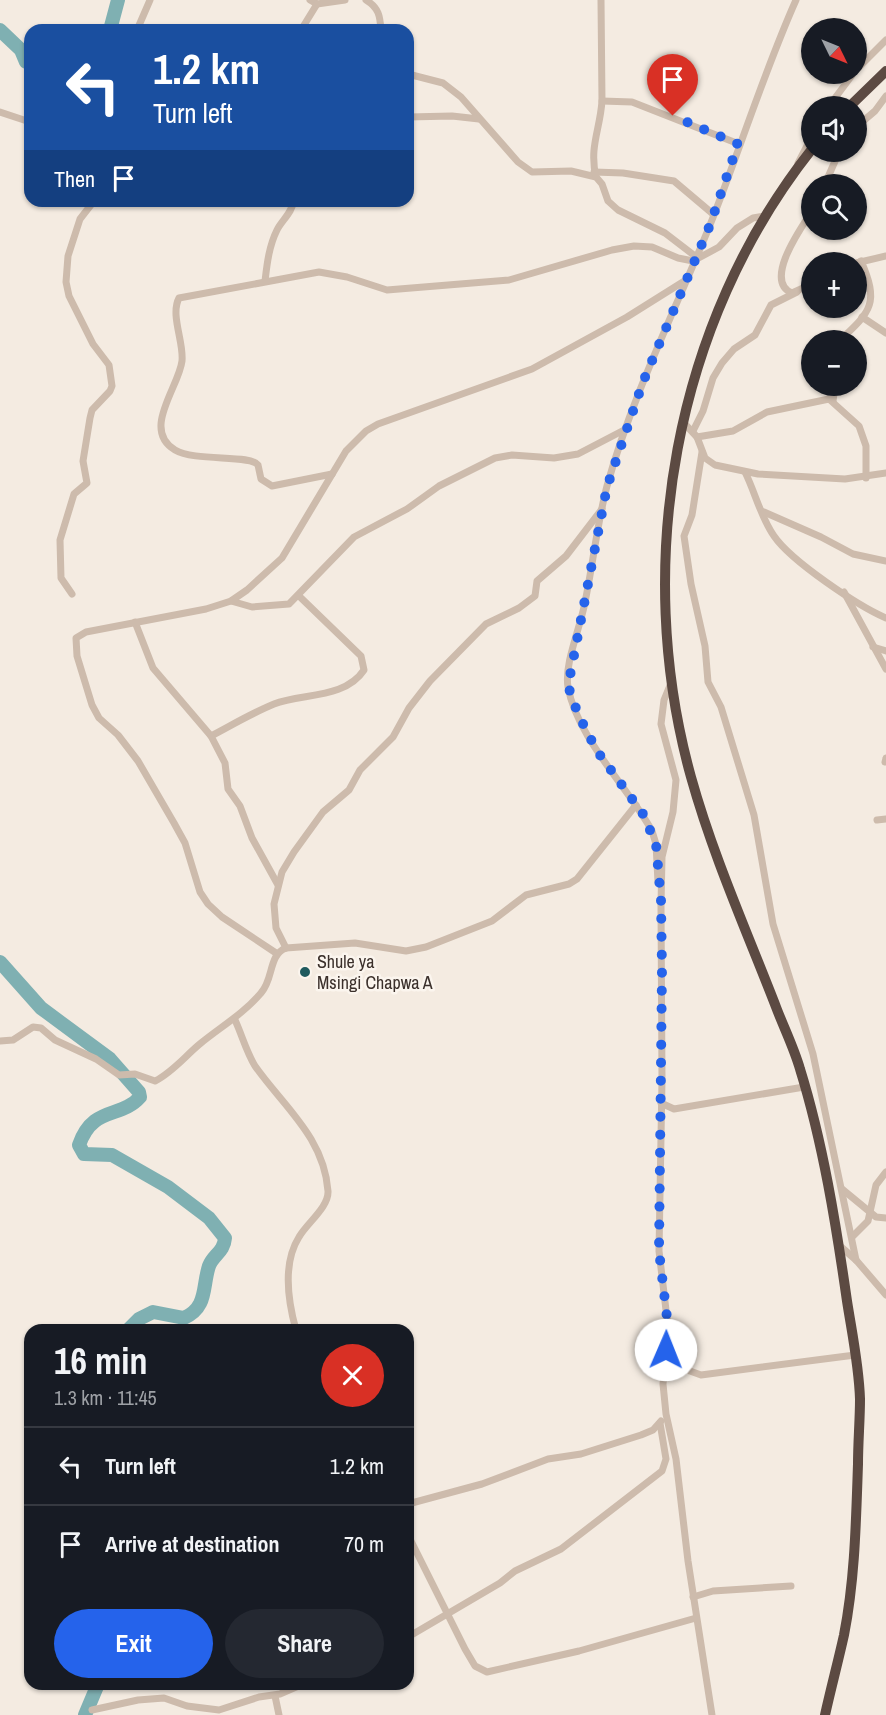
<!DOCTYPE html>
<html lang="en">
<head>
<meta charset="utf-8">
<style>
  :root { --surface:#171b24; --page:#242831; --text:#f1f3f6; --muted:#9ea1a6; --line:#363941; --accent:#2563eb }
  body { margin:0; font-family:"Archivo Narrow",sans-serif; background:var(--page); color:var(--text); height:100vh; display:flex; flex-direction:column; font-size:22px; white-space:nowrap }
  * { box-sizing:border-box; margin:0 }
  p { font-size:20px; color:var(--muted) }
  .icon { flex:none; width:33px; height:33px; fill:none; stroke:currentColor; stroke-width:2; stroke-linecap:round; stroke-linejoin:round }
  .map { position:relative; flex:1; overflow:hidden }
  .sheet { position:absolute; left:24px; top:1324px; width:390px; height:366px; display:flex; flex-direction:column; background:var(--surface); border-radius:18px; box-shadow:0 2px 4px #0004 }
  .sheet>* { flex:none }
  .top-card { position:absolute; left:24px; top:24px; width:390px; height:183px; border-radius:18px; box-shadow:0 2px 4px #0004; background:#1a4fa0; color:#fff; overflow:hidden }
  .needle { width:39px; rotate:133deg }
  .fabs { position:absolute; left:801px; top:18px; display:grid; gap:12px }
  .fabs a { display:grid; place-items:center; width:66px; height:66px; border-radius:50%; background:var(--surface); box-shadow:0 2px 4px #0004; font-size:30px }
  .pin { position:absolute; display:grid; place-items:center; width:51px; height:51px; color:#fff; margin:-62px -26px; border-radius:50% 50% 50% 0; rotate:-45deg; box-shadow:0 0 6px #0007 }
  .pin .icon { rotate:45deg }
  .me { position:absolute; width:66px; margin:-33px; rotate:1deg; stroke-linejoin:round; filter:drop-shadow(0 0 4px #0008) }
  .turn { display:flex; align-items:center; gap:21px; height:126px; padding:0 30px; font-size:27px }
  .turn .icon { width:78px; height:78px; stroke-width:2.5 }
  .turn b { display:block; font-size:42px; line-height:51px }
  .then { display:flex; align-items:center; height:57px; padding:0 30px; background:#0003; gap:12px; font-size:22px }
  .round { display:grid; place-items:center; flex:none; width:63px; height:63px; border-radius:32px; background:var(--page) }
  .summary { display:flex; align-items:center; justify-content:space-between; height:102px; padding:0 30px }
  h1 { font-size:36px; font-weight:700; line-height:45px }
  .primary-button { display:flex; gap:12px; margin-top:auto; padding:12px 30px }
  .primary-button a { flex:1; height:69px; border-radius:36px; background:var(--accent); color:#fff; font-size:24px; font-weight:700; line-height:69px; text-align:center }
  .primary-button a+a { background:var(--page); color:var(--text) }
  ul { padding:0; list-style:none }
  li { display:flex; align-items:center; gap:18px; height:78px; padding:0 30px; border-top:2px solid var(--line) }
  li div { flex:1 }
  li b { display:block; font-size:22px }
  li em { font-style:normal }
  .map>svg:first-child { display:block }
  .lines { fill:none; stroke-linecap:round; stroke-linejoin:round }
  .river { stroke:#7fb0b2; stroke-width:14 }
  .minor { stroke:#cdbbac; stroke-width:7 }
  .highway { stroke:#5c4a42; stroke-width:10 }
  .route { stroke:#2563eb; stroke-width:10; stroke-dasharray:0 18 }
  .poi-dot { fill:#1f5a5e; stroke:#fbf5ee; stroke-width:2 }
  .labels { text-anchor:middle; stroke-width:5; stroke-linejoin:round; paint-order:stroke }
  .poi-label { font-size:18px; fill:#3b302b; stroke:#fbf5ee; text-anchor:start }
</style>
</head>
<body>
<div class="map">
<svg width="886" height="1715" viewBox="0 0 886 1715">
  <rect width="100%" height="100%" fill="#f4ebe1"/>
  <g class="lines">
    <g class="river">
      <polyline points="0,30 21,50 26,62 30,63"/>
      <polyline points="110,30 118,0"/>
      <path d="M0 962 41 1008 110 1059 139 1092 140 1097C121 1119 93 1105 79 1145L84 1154 112 1155 168 1187 209 1218 225 1238C224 1252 213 1255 209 1266 202 1287 208 1307 184 1318L153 1312 139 1319 128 1330"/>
      <polyline points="85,1715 98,1684"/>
    </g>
    <g class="minor">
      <polyline points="310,0 317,4 345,0"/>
      <path d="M366 0C379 8 380 16 381 30"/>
      <polyline points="137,30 150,0"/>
      <polyline points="301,30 317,4"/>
      <polyline points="856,70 886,40"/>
      <polyline points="408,74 443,83 461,97 518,162 532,172 571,171 596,177 602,184 608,201 618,210 665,233 695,256"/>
      <polyline points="602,101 632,102 739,144"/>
      <polyline points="829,106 853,74"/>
      <polyline points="0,112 30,122"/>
      <polyline points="408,117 452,116 479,119"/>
      <polyline points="856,127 875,111 886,96"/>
      <polyline points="798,163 812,136"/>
      <polyline points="594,172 623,173 674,181 713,214"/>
      <path d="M596 177C589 147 600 130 602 101L601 0"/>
      <polyline points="825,184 839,152"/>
      <path d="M812 211C801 228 763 281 792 293L812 284"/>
      <polyline points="856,263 886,256"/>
      <path d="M265 281C267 264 269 246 277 230 282 220 293 212 293 201"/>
      <polyline points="862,317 886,333"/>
      <path d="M840 340C872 311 879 302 861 261"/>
      <polyline points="833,401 835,386"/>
      <polyline points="683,422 697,437 705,458 715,465 758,474 845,479 886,473"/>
      <polyline points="693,431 703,411 713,378 722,363 734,349 755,335 771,305 797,292"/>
      <polyline points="697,437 733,431 767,412 829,399 859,426 866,446 866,478"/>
      <polyline points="702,452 692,515 684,536 691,584 705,646 708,682 721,707 754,815 773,924 813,1054 856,1260"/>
      <path d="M745 472C755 492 761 518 774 536 791 561 858 606 886 618"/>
      <path d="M332 474 272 486 261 479 258 465C251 454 195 462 175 450 141 430 179 387 182 361 184 342 170 315 179 298L319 272 347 277 387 290 509 280 612 250 634 246 652 247 678 258 693 261 719 247 737 228 753 218 765 216"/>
      <polyline points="764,512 821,537 853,554 886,561"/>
      <polyline points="844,592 886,669"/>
      <polyline points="72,594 61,578 60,540 74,494 87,483 83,461 90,418 92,410 110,391 112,386 109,365 93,344 69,296 66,282 68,256 80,219 94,201"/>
      <polyline points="231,601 252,607 289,604 354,537 407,509 439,486 495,458 512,455 554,458 578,454 626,429"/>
      <polyline points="135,622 153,668 211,736 225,763 228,789 240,806 252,838 278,885"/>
      <polyline points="873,647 886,651"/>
      <polyline points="671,683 664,700 661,724 676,780 673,812 662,857 661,905 662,1080 659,1251 668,1327 663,1384 666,1414 676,1459 688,1561 712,1715"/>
      <path d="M211 736C232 725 252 713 274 704 302 693 345 699 364 670L361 656 299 596"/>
      <polyline points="885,762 886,758"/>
      <polyline points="877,820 886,819"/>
      <path d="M658 882 656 844 652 831C628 787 577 738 568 687 564 663 581 626 585 602 593 564 597 524 607 486 632 396 675 311 710 225 740 150 763 74 796 0"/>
      <polyline points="286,948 276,928 274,904 282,872 294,852 323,812 349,790 360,770 393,737 409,708 430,681 486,624 519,608 535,596 537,581 566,556 602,509"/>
      <polyline points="276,953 222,917 208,904 200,892 185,843 174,823 138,761 118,735 99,718 92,705 77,656 76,638 86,632 206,609 231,601 247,590 282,558 346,451 366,431 378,424 532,369 627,317 686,280"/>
      <path d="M235 1020C242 1035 246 1051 255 1066 283 1106 324 1137 328 1191 329 1207 307 1223 299 1237 282 1264 288 1301 296 1330"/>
      <path d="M0 1041 13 1040 33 1027 41 1028 55 1040 96 1059 119 1075 135 1074 155 1081C173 1072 186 1055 201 1043 222 1026 243 1014 261 993 274 979 268 955 286 948L355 943 406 951 426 947 492 921 526 895 569 884 577 879 636 805"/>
      <polyline points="661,1103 674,1109 804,1087"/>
      <polyline points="842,1189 876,1217 886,1218"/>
      <polyline points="852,1237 868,1221 876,1185 886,1172"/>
      <polyline points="840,1246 856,1260 886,1295"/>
      <polyline points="666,1350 690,1371 701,1375 855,1355"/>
      <polyline points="408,1504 482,1484 548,1459 581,1454 641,1435 653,1430 661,1421"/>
      <polyline points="408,1535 465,1649 475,1666 487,1672 579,1651 696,1618"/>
      <polyline points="693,1597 713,1591 791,1586"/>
      <polyline points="408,1637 500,1583 515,1571 561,1549 662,1471 666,1459 660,1423"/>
      <polyline points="275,1696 279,1715"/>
      <polyline points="92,1710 138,1700 164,1698 187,1706 219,1710 259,1697 280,1694 303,1684"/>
    </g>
    <g class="highway">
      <polyline points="850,106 886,71"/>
      <path d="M812 149C674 323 632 565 691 777 713 856 747 932 776 1007 784 1028 794 1048 800 1069 823 1143 836 1224 847 1301 852 1333 859 1366 860 1399 860 1420 858 1442 858 1464 856 1521 855 1579 844 1635 838 1662 831 1688 825 1715"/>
    </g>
  </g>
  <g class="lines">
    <polyline class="route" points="666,1350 668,1326 659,1251 662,970 661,900 656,844 643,814 597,751 578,714 568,686 607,487 643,382 710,225 738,144 673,116"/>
  </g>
  <circle class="poi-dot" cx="305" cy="972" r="6"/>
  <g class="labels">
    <g class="poi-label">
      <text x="317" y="968">Shule ya<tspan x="317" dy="21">Msingi Chapwa A</tspan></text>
    </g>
  </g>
</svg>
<div class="fabs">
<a><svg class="needle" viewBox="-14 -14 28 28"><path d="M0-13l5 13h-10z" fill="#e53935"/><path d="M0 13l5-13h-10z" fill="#9ea1a6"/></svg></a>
<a><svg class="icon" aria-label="sound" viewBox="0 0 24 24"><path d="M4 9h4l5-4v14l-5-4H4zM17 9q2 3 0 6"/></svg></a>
<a><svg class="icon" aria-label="search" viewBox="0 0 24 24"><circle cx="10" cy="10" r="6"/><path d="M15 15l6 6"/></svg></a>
<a>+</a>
<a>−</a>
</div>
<div class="pin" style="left:673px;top:116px;background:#d93025"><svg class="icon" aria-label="arrive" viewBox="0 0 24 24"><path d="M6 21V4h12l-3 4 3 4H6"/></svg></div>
<svg class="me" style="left:666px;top:1350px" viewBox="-20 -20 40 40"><circle r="19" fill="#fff"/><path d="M0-13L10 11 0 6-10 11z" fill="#2563eb"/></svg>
<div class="top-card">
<div class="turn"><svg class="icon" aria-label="left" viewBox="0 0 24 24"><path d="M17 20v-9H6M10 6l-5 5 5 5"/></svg><div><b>1.2 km</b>Turn left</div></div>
<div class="then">Then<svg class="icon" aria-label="arrive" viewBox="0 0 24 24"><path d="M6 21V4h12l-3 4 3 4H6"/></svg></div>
</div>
<section class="sheet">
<div class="summary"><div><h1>16 min</h1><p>1.3 km · 11:45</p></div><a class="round" style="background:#d93025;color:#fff"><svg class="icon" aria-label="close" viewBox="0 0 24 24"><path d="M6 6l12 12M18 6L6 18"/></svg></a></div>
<ul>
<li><svg class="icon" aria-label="left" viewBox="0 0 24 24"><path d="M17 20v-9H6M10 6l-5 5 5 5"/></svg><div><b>Turn left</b></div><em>1.2 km</em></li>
<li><svg class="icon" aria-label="arrive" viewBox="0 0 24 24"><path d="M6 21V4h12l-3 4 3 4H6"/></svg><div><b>Arrive at destination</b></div><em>70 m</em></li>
</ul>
<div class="primary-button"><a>Exit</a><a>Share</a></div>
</section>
</div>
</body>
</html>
